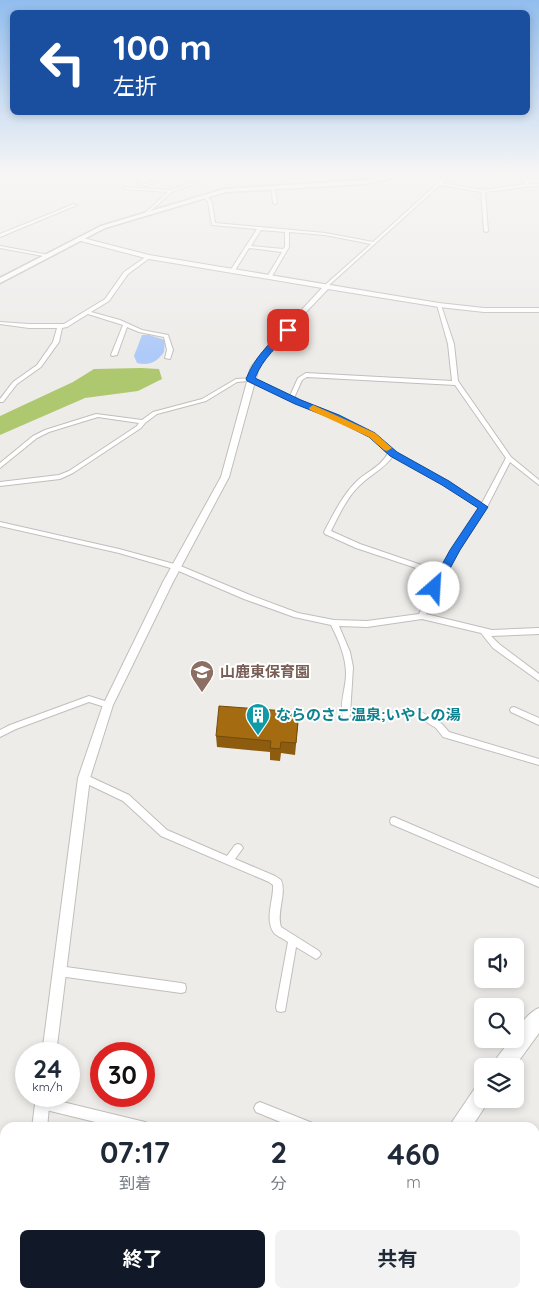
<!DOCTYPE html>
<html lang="ja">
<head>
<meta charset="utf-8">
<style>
  :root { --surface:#fff; --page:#f2f2f3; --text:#1f2937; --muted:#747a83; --accent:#111827 }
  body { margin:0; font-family:Quicksand,"Noto Sans JP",sans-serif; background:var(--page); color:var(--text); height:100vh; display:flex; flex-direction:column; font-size:19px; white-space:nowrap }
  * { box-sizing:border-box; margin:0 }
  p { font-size:16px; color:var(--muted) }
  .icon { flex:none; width:28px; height:28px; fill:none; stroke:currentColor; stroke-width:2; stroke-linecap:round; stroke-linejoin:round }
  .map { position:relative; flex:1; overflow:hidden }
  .drawer { position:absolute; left:0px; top:1122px; width:540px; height:176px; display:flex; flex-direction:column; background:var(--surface); border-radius:15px 15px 0 0; box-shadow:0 2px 8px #0003 }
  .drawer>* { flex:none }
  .hud { position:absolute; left:10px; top:10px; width:520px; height:105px; border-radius:8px; box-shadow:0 2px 8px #0003; background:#1a4fa0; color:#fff; overflow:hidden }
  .controls { position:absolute; left:474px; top:938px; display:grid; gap:10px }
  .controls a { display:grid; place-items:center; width:50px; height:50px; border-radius:8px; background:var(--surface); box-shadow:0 2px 8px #0003; font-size:25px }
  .speed { position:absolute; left:15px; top:1042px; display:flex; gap:10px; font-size:25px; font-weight:700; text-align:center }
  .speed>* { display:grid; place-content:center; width:65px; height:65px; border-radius:50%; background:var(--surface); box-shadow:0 2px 8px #0003; line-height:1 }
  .speed small { font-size:12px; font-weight:400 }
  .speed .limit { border:8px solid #d22; background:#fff; color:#111 }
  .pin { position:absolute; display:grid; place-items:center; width:42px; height:42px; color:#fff; margin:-21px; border-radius:10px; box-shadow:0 2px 8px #0006 }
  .me { position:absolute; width:55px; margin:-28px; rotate:26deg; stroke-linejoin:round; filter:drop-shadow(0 0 4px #0008) }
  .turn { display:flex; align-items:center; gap:18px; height:105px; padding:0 20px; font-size:22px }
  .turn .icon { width:65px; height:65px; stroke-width:2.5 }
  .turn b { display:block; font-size:35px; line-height:42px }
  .eta { display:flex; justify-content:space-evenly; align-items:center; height:85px; text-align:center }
  .eta b { font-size:30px; font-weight:700; line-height:35px }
  .action { display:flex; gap:10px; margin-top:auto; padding:10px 20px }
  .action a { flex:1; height:58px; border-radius:8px; background:var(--accent); color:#fff; font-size:20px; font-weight:700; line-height:58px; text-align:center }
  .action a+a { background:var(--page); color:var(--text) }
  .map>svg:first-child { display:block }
  .forest { fill:#aec86f }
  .water { fill:#aecaf8 }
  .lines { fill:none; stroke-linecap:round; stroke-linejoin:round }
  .minor-casing { stroke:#c1bebb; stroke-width:2 }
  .tertiary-casing { stroke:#c1bebb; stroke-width:2 }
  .secondary-casing { stroke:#c1bebb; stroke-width:3 }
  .trunk-casing { stroke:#c1bebb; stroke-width:2 }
  .minor { fill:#fff; fill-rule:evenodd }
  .tertiary { fill:#fff; fill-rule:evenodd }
  .secondary { fill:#fff; fill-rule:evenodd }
  .trunk { fill:#fff; fill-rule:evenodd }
  .wall { fill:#8d5c0e }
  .building { fill:#a46b10; stroke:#734b0b }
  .route { fill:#1a73e8; stroke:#114b97 }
  .slow { fill:#f59e0b }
  .labels { text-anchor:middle; stroke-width:4; stroke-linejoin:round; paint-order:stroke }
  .education-label { font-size:15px; font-weight:bold; fill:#785e54; stroke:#fff; text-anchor:start }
  .culture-label { font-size:15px; font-weight:bold; fill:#0d838f; stroke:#fff; text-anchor:start }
</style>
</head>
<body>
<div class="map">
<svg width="539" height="1298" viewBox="0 0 539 1298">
  <rect width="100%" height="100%" fill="#eeece9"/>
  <polygon class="forest" points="141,368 159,369 162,379 138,391 85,398 0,435 0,416 73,382 94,369"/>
  <path class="water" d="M142 335H149L165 340 164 352C157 362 149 366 137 363L134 356Z"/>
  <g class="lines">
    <g class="minor-casing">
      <g id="minor">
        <polygon points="138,173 143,173 131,178 146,184 177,173 182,173 146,186 126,178"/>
        <polygon points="216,173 221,173 172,192 147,214 145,213 146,212 168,192 125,189 123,188 125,187 171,190"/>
        <polygon points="376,173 380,173 380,181 377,180"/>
        <path d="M445 173H449L442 183 483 190 525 184 520 173H524L529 184H539V186L525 187 485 192 488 231 486 232 484 231 481 192 440 185 327 287 325 286V285L371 244 325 235 289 232V247L271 278 267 277 282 252 249 248 234 272H230V271L257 229 212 225 208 202 203 196 206 195 212 202 215 223 325 233 373 242 438 183ZM261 230 285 232V247L283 249 251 246Z"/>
        <polygon points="273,187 275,188 277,203 275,204 273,203 271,188"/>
        <polygon points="74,204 77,205 0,237 0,234"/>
        <polygon points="0,246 49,255 51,256 49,257 0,248"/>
        <polygon points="147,256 151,257 128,274 109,301 91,312 120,320 142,330 168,335 173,350 170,359 165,358 167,350 164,337 139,332 127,327 117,355 112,356 111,355 123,325 88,314 67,327 62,328 59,342 41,367 17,384 3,402 0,402 0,399 13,382 37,365 53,342 57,328 29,328 0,324 0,322 29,324 64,324 105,299 124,272"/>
        <path d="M437 304 441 305 454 344 458 381 511 457 539 480V485L510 462 487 507 444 574 426 614 492 630 539 628V634L491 636 499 644 539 674V681L493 648 481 633 422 619 367 627 339 626 350 652 353 667 350 715 349 717H343C339 704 346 688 346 674 346 657 339 641 331 625L294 617 244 599 174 569 119 553 0 526V522L119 549 178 565 250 595 298 613 334 620 367 621 419 614 437 575 356 548 325 534 324 532C333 515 342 496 356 482 367 471 380 468 388 453L370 436 334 418 289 400 249 381 237 382 206 401 157 414 145 423 141 428 73 473 60 479 0 486V482L59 475 69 471 137 426 139 423 98 417 49 432 37 438 0 468V463L33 436 45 430 96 414 142 420 153 412 202 399 236 379 252 378 290 396 298 378 306 373 452 381 448 344 437 305ZM307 377 455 385 506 458 482 503 448 482 395 453 374 434 338 416 294 398 302 380ZM393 456 444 484 480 507 471 524 439 571 360 544 331 531C339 515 347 497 360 485 371 474 384 469 393 456Z"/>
        <polygon points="89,696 111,703 112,705 111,707 108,708 89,702 16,729 0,737 0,730 10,725"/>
        <polygon points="514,707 539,718 539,725 511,712 510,710 511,708"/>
        <polygon points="423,713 442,724 449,732 539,759 539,765 443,737 436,728 420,718 419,716 420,714"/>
        <path d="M84 774 129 795 167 830 227 856 235 845 238 844 241 845 243 848 235 859 275 876 281 880C287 895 276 911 281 927L319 951 321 954 319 957 316 959 296 947 285 1011 281 1012 277 1011 276 1007 288 942C284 939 277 936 274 933 264 919 274 900 273 885L269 882 161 836 123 801 81 781 80 778 81 775Z"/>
        <polygon points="394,817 539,879 539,887 391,824 390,821 391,818"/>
        <polygon points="59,966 181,983 185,984 186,988 185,992 181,993 59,976 55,974 54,971 55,968"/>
        <polygon points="42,1097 145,1122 149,1124 150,1128 120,1128 42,1109 38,1107 36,1103 38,1099"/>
        <polygon points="260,1102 315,1124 316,1128 295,1128 256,1112 254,1108 256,1104"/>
        <polygon points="535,1182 539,1184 539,1197 535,1195"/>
        <polygon points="352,1294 372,1294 374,1298 353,1298"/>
        <polygon points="482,1294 494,1294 493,1298 481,1298"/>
      </g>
    </g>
    <g class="tertiary-casing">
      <g id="tertiary">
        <polygon points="79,237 149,255 439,303 484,308 539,308 539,312 484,312 439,307 328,289 271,349 259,367 229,477 173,582 113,705 90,778 56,1054 42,1054 78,778 103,705 163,582 221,477 251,367 267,347 322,288 149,259 77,240 76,239"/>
        <polygon points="36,1096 50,1096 47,1128 32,1128"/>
        <polygon points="5,1286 5,1294 13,1294 12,1298 0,1298 0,1288"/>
      </g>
    </g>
    <g class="secondary-casing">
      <polygon id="secondary" points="395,173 402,173 389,179 365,184 226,192 105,228 0,283 0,278 101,226 224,189 365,180 386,177"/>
    </g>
    <g class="trunk-casing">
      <g id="trunk">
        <path d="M539 1008V1033L515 1066H493L496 1059 511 1039H515C515 1028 529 1012 539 1008Z"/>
        <polygon points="482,1085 482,1099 490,1099 471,1128 448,1128 475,1088"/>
        <polygon points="320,1294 344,1294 343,1298 319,1298"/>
      </g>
    </g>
    <use href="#minor" class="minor"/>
    <use href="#tertiary" class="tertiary"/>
    <use href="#secondary" class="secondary"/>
    <use href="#trunk" class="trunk"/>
  </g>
  <polygon class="wall" points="298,724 295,755 281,753 280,761 270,760 270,752 217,747 216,736"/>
  <polygon class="building" points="219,706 299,712 296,743 281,742 280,749 270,748 271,741 216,736"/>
  <linearGradient id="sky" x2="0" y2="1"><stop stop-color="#91bdee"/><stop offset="0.49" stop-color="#f7f6f5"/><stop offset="1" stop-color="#f7f6f5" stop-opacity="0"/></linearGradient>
  <rect width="539" height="354" fill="url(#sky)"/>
  <path class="route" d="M285 328 292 330C278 346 263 358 255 378L301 400 339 415 375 433 397 452 449 481 488 507 460 550 438 591H431L429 588 450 550 478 508 442 485 390 456 369 437 333 419 295 404 247 381 246 379C254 358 269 344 285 328Z"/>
  <polygon class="slow" points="313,405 375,433 392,448 387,451 384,450 369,437 310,410 309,408"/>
  <defs>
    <g id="school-pin" transform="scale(1.25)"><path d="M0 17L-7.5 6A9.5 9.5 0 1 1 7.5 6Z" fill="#8d6e63" stroke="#fff"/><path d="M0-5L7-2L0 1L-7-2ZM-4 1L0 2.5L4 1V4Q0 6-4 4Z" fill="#fff"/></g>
    <g id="building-pin" transform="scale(1.25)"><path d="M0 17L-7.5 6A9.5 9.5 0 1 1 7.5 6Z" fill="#0f9aa8" stroke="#fff"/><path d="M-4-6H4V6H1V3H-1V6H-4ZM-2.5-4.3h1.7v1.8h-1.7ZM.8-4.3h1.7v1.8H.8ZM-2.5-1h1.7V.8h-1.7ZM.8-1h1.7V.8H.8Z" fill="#fff"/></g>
  </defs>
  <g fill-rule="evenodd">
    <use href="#school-pin" x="202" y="672"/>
    <use href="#building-pin" x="258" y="715"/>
  </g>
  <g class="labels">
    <g class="education-label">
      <text x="220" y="677">山鹿東保育園</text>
    </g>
    <g class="culture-label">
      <text x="276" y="720">ならのさこ温泉;いやしの湯</text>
    </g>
  </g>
</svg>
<div class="controls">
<a><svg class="icon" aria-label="sound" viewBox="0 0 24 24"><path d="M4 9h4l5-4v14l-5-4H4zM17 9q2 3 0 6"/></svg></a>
<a><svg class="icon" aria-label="search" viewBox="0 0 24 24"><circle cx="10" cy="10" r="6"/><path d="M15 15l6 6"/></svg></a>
<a><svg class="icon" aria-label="layers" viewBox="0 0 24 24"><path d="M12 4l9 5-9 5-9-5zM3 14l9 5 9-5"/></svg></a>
</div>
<div class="speed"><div>24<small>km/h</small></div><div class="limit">30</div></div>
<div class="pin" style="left:288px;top:330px;background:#d93025"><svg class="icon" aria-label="arrive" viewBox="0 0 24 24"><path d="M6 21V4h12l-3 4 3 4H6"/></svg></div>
<svg class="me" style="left:434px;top:588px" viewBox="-20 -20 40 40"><circle r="19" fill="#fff"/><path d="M0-13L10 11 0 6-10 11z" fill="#1a73e8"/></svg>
<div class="hud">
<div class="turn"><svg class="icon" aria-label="left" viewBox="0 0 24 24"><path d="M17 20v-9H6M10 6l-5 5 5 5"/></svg><div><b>100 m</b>左折</div></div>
</div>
<section class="drawer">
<div class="eta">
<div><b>07:17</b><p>到着</p></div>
<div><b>2</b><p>分</p></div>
<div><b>460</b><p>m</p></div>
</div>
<div class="action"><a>終了</a><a>共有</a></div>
</section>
</div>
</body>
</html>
